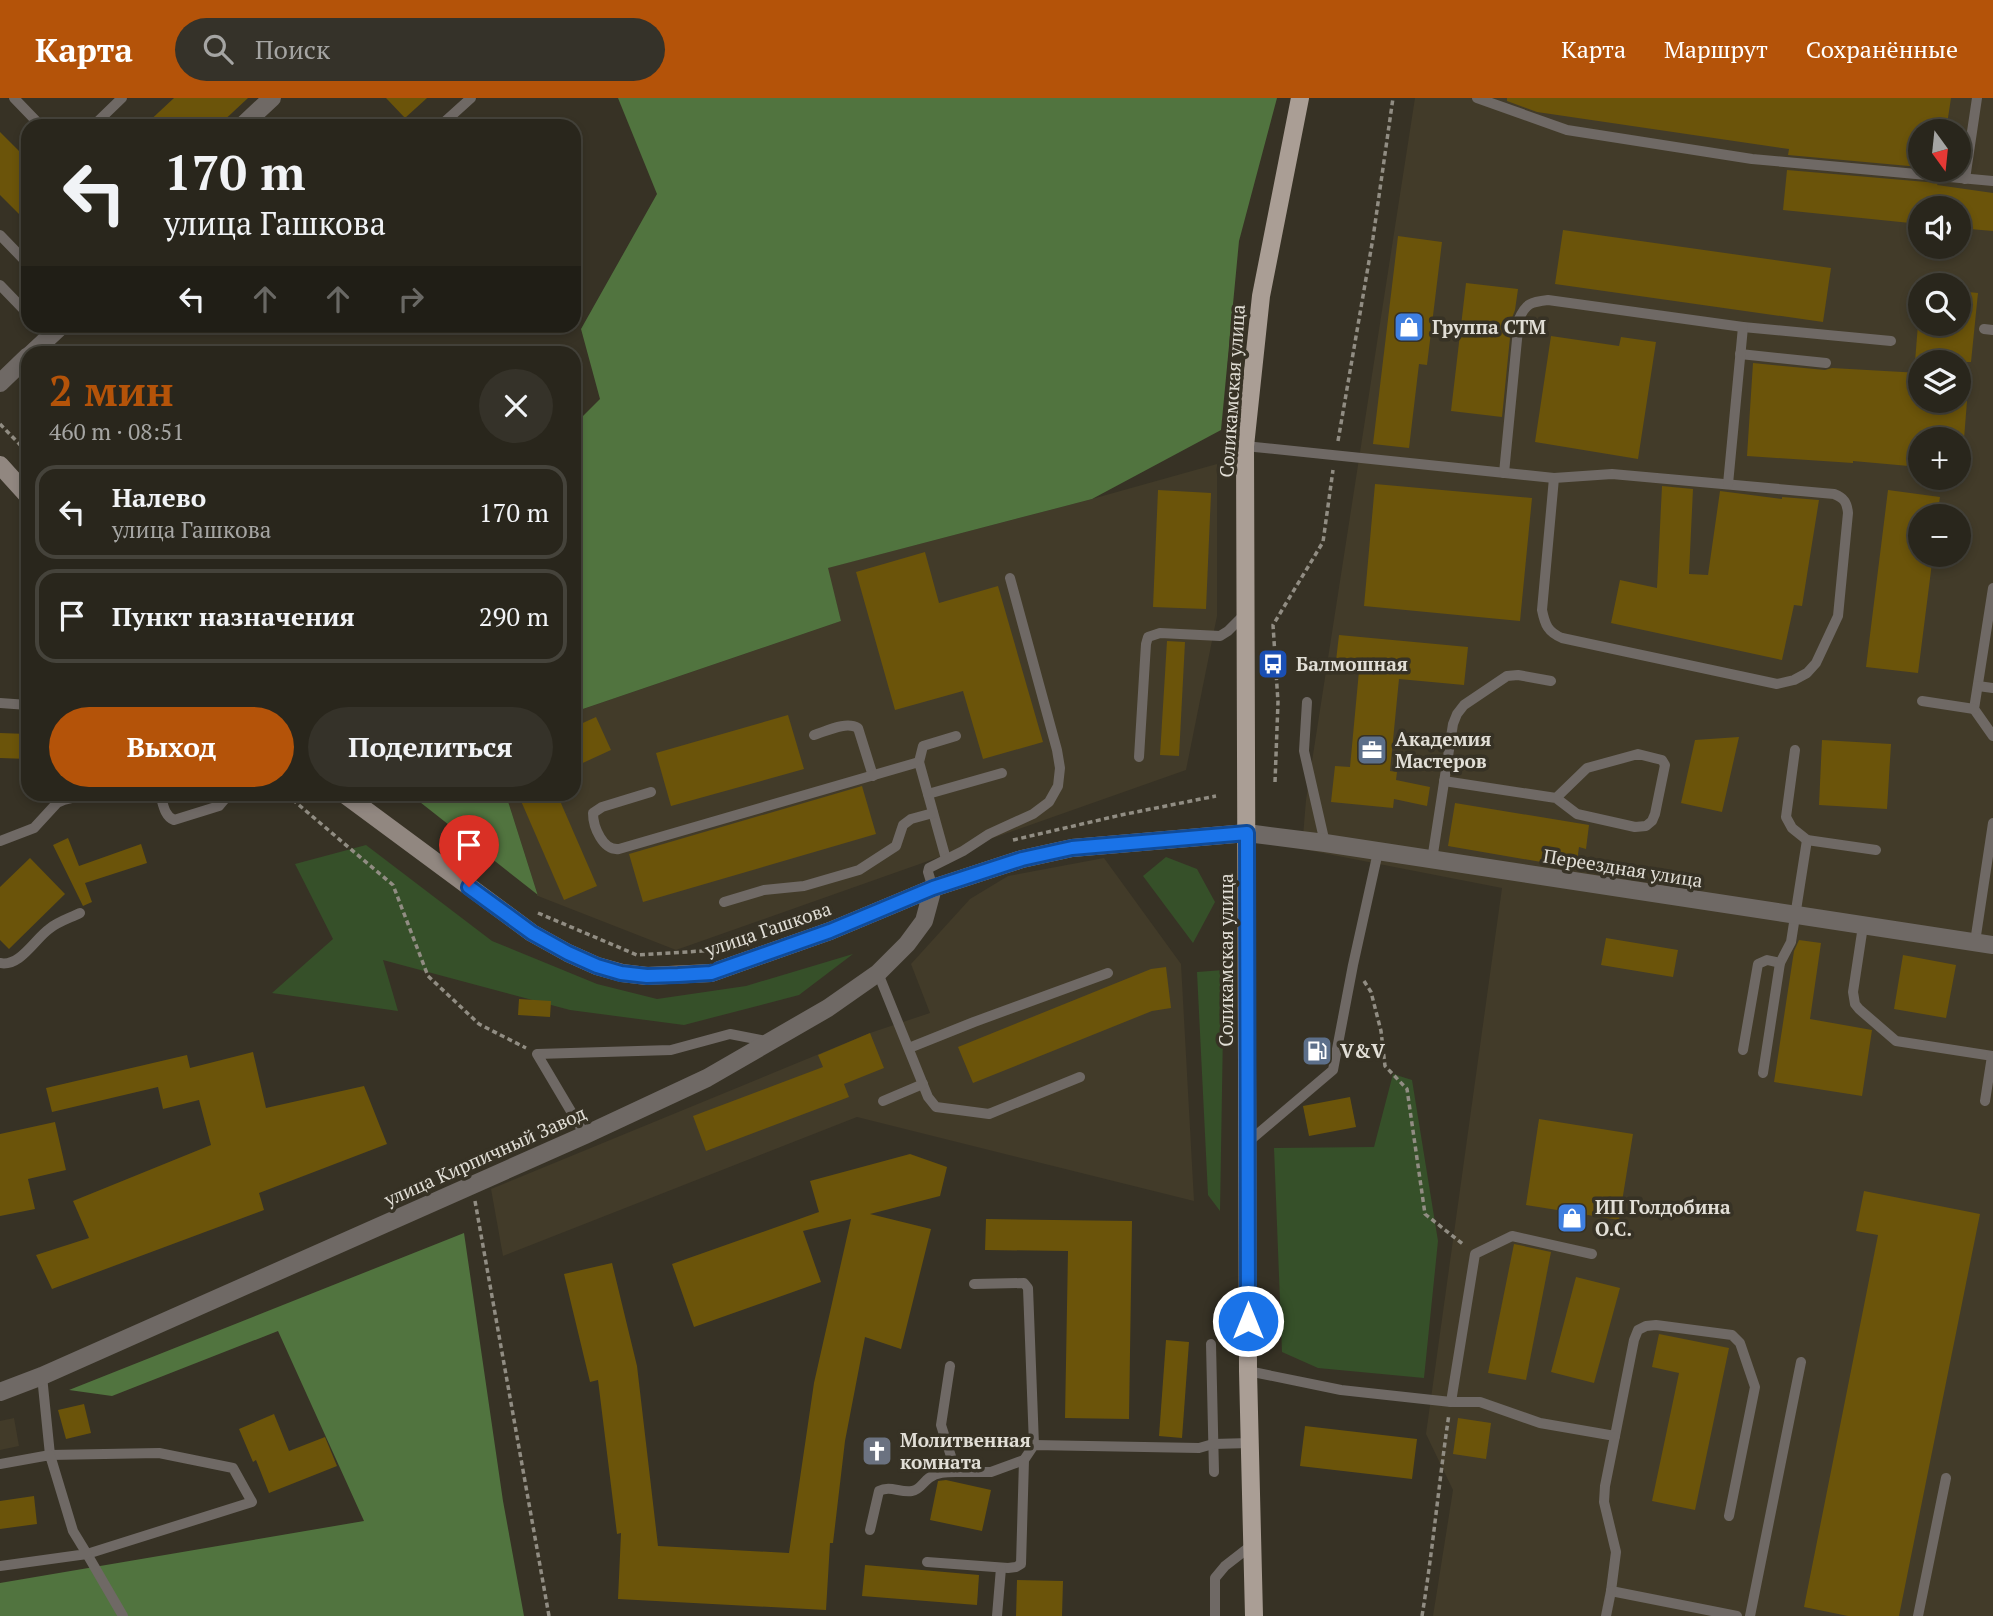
<!DOCTYPE html>
<html lang="ru">
<head>
<meta charset="utf-8">
<style>
  :root { --surface:#29261c; --page:#353229; --text:#f1f3f6; --muted:#a5a5a3; --line:#45433b; --accent:#b45309 }
  body { margin:0; font-family:"PT Serif",serif; background:var(--page); color:var(--text); height:100vh; display:flex; flex-direction:column; font-size:26px; white-space:nowrap }
  * { box-sizing:border-box; margin:0 }
  p { font-size:23px; color:var(--muted) }
  .icon { flex:none; width:38px; height:38px; fill:none; stroke:currentColor; stroke-width:2; stroke-linecap:round; stroke-linejoin:round }
  .map { position:relative; flex:1; overflow:hidden }
  .drawer { position:absolute; left:21px; top:248px; width:560px; height:455px; display:flex; flex-direction:column; background:var(--surface); border-radius:21px; box-shadow:0 4px 10px #0003,0 0 0 2px var(--line) }
  .drawer>* { flex:none }
  .guide { position:absolute; left:21px; top:21px; width:560px; height:214px; border-radius:21px; box-shadow:0 4px 10px #0003,0 0 0 2px var(--line); background:#29261c; color:var(--text); overflow:hidden }
  .needle { width:46px; rotate:165deg }
  .fabs { position:absolute; left:1908px; top:21px; display:grid; gap:14px }
  .fabs a { display:grid; place-items:center; width:63px; height:63px; border-radius:50%; background:var(--surface); box-shadow:0 4px 10px #0003,0 0 0 2px var(--line); font-size:35px }
  .pin { position:absolute; display:grid; place-items:center; width:60px; height:60px; color:#fff; margin:-72px -30px; border-radius:50% 50% 50% 0; rotate:-45deg; box-shadow:0 0 7px #0007 }
  .pin .icon { rotate:45deg }
  .me { position:absolute; width:77px; margin:-38px; rotate:0deg; stroke-linejoin:round; filter:drop-shadow(0 0 5px #0008) }
  .turn { display:flex; align-items:center; gap:24px; height:147px; padding:0 28px; font-size:32px }
  .turn .icon { width:91px; height:91px; stroke-width:2.5 }
  .turn b { display:block; font-size:49px; line-height:60px }
  .lanes { display:flex; align-items:center; height:66px; padding:0 28px; background:#0003; justify-content:center; gap:35px; direction:ltr }
  .lanes .off { opacity:.35 }
  .round { display:grid; place-items:center; flex:none; width:74px; height:74px; border-radius:37px; background:var(--page) }
  .overview { display:flex; align-items:center; justify-content:space-between; height:119px; padding:0 28px }
  h1 { font-size:42px; font-weight:700; line-height:52px; color:var(--accent) }
  .action { display:flex; gap:14px; margin-top:auto; padding:14px 28px }
  .action a { flex:1; height:80px; border-radius:42px; background:var(--accent); color:#fff; font-size:28px; font-weight:700; line-height:80px; text-align:center }
  .action a+a { background:var(--page); color:var(--text) }
  ul { padding:0; list-style:none }
  li { display:flex; align-items:center; gap:21px; height:94px; margin:0 14px 10px; padding:0 14px; border:4px solid var(--line); border-radius:21px }
  li div { flex:1 }
  li b { display:block; font-size:26px }
  li em { font-style:normal }
  header { display:flex; align-items:center; gap:42px; box-sizing:border-box; height:98px; padding:0 35px; background:var(--accent); color:#fff }
  header strong { font-size:33px }
  nav { display:flex; gap:38px; margin-inline-start:auto; font-size:24px }
  .search { width:490px; height:63px; background:var(--page); display:flex; align-items:center; gap:18px; box-sizing:border-box; padding:0 24px; border-radius:38px; color:var(--muted); font-size:26px }
  .map>svg:first-child { display:block }
  .built { fill:#423b29; fill-rule:evenodd }
  .green { fill:#365029 }
  .forest { fill:#51743f }
  .building { fill:#6b540a }
  .lines { fill:none; stroke-linecap:round; stroke-linejoin:round }
  .path { stroke:#918d83; stroke-width:3.5; stroke-dasharray:5 3.5; stroke-linecap:butt }
  .lane { stroke:#6f6965; stroke-width:10 }
  .street { stroke:#6f6965; stroke-width:18 }
  .secondary { stroke:#918780; stroke-width:18 }
  .primary { stroke:#aa9e95; stroke-width:18 }
  .route-casing { stroke:#114b97; stroke-width:18 }
  .route { stroke:#1a73e8; stroke-width:12 }
  .labels { text-anchor:middle; stroke-width:7; stroke-linejoin:round; paint-order:stroke }
  .poi-label { font-size:19px; font-weight:bold; fill:#e1ded6; stroke:#373225; text-anchor:start }
  .street-label { font-size:19px; fill:#e1ded6; stroke:#373225 }
</style>
</head>
<body>
<header>
<strong>Карта</strong>
<div class="search"><svg class="icon" aria-label="search" viewBox="0 0 24 24"><circle cx="10" cy="10" r="6"/><path d="M15 15l6 6"/></svg>Поиск</div>
<nav><a>Карта</a><a>Маршрут</a><a>Сохранённые</a></nav>
</header>
<div class="map">
<svg width="1993" height="1518" viewBox="0 0 1993 1518">
  <rect width="100%" height="100%" fill="#373225"/>
  <g class="built">
    <path d="M1415 0H1993V1518H1433L1453 1392 1426 1336 1502 790 1302 751 1306 702ZM1920 33H1958V72H1920ZM1920 110H1958V149H1920ZM1920 187H1958V226H1920ZM1920 264H1958V303H1920ZM1920 341H1958V380H1920ZM1920 418H1958V457H1920Z"/>
    <polygon points="1217,366 1217,518 1186,672 676,852 538,798 506,697 574,696 574,614 841,523 827,470 1092,401"/>
    <polygon points="1104,760 1181,866 1194,1103 857,1019 503,1158 491,1091 870,935 930,915 911,866 970,801 1008,778"/>
    <polygon points="14,1320 19,1348 0,1352 0,1323"/>
  </g>
  <g class="green">
    <polygon points="366,747 492,843 597,886 657,901 746,888 853,856 799,897 684,927 570,912 383,862 398,913 272,895 333,841 295,766"/>
    <polygon points="1166,759 1197,771 1215,804 1193,845 1143,778"/>
    <polygon points="1224,872 1220,1113 1208,1097 1197,874"/>
    <polygon points="1393,976 1412,982 1438,1143 1424,1280 1318,1270 1282,1254 1274,1050 1374,1049"/>
  </g>
  <g class="forest">
    <polygon points="618,0 1277,0 1239,143 1221,332 1092,401 828,470 841,523 574,614 574,327 600,301 581,231 657,96"/>
    <polygon points="411,697 506,697 538,798 538,797"/>
    <polygon points="464,1135 503,1403 524,1518 0,1518 0,1485 364,1423 278,1233 112,1298 69,1292"/>
  </g>
  <g class="building">
    <polygon points="174,0 248,0 218,28 144,28"/>
    <polygon points="386,0 427,0 405,20"/>
    <polygon points="1507,0 1951,0 1946,33 1920,33 1920,69 1788,57 1789,51 1537,14 1507,3"/>
    <polygon points="0,34 28,62 28,125 0,97"/>
    <polygon points="1787,72 1938,85 1937,87 1993,95 1993,133 1958,130 1958,110 1920,110 1920,126 1783,112"/>
    <polygon points="1563,132 1831,170 1823,224 1555,186"/>
    <polygon points="1398,138 1442,144 1427,267 1419,266 1409,350 1373,346"/>
    <polygon points="1466,185 1518,191 1515,212 1512,220 1502,319 1451,313"/>
    <polygon points="1958,193 1978,195 1971,264 1915,264 1918,226 1958,226"/>
    <polygon points="1551,238 1619,248 1621,239 1656,244 1638,361 1535,344"/>
    <polygon points="1753,265 1825,272 1832,270 1920,275 1920,303 1967,303 1964,341 1920,341 1920,369 1853,363 1853,365 1747,358"/>
    <polygon points="1375,386 1532,400 1520,523 1364,508"/>
    <polygon points="1662,388 1693,391 1689,476 1708,477 1720,393 1782,401 1782,399 1819,402 1802,508 1794,507 1782,562 1611,525 1620,482 1657,490"/>
    <polygon points="1158,392 1211,395 1206,511 1153,509"/>
    <polygon points="1888,392 1940,399 1937,418 1920,418 1920,457 1933,457 1918,575 1866,569"/>
    <polygon points="925,454 939,505 998,488 1043,644 983,661 963,593 895,612 856,474"/>
    <polygon points="1339,537 1468,549 1464,587 1399,581 1390,673 1397,674 1396,682 1430,689 1427,708 1394,701 1393,710 1331,704 1335,668 1350,669 1359,573 1335,571"/>
    <polygon points="1167,543 1185,544 1179,658 1160,657"/>
    <polygon points="788,617 804,671 671,708 656,655"/>
    <polygon points="596,619 611,652 574,669 574,629"/>
    <polygon points="0,635 28,636 28,661 0,660"/>
    <polygon points="1739,639 1722,714 1681,705 1695,642"/>
    <polygon points="1822,642 1891,646 1887,711 1819,707"/>
    <polygon points="862,688 876,736 643,804 629,756"/>
    <polygon points="518,696 557,696 597,788 564,802"/>
    <polygon points="1455,705 1589,727 1586,751 1579,749 1576,770 1448,748"/>
    <polygon points="68,740 79,768 141,746 147,765 85,785 92,804 83,808 53,747"/>
    <polygon points="30,760 65,796 9,851 0,842 0,789"/>
    <polygon points="1606,840 1678,852 1673,879 1601,867"/>
    <polygon points="1799,842 1821,845 1810,921 1872,932 1862,998 1774,984 1794,853"/>
    <polygon points="1903,857 1956,867 1946,920 1894,911"/>
    <polygon points="1166,869 1171,910 1152,913 973,985 958,949 1151,871"/>
    <polygon points="519,901 551,903 550,919 518,917"/>
    <polygon points="870,935 884,970 844,986 849,999 706,1053 693,1018 823,969 818,957"/>
    <polygon points="253,954 266,1010 364,988 387,1046 259,1095 264,1112 52,1191 36,1157 89,1140 73,1103 211,1047 199,1002 163,1011 158,989 52,1014 46,990 187,957 190,970"/>
    <polygon points="1350,999 1356,1029 1309,1038 1303,1008"/>
    <polygon points="1539,1021 1633,1036 1619,1122 1526,1107"/>
    <polygon points="55,1024 66,1072 28,1081 35,1111 0,1118 0,1036"/>
    <polygon points="910,1056 947,1069 940,1098 870,1116 931,1131 901,1251 865,1239 845,1343 833,1445 830,1445 826,1512 618,1501 621,1435 617,1436 598,1282 590,1284 564,1176 612,1165 637,1268 658,1448 789,1455 814,1285 851,1121 803,1133 821,1184 694,1229 672,1166 819,1114 810,1083"/>
    <polygon points="1864,1093 1980,1116 1899,1518 1848,1518 1804,1509 1878,1137 1856,1133"/>
    <polygon points="986,1121 1132,1123 1129,1321 1065,1320 1068,1153 985,1152"/>
    <polygon points="1514,1146 1551,1154 1526,1282 1488,1275"/>
    <polygon points="1576,1179 1620,1190 1594,1285 1551,1274"/>
    <polygon points="1659,1236 1729,1250 1695,1412 1652,1403 1679,1275 1652,1269"/>
    <polygon points="1166,1242 1189,1244 1182,1340 1159,1338"/>
    <polygon points="84,1306 91,1335 66,1341 58,1312"/>
    <polygon points="274,1316 289,1353 325,1339 337,1368 269,1395 256,1362 253,1364 239,1331"/>
    <polygon points="1458,1320 1491,1325 1486,1361 1453,1356"/>
    <polygon points="1305,1328 1417,1341 1412,1381 1300,1368"/>
    <polygon points="946,1382 991,1392 982,1433 930,1422 938,1383"/>
    <polygon points="34,1398 37,1426 0,1431 0,1403"/>
    <polygon points="865,1467 979,1477 977,1507 862,1498"/>
    <polygon points="1017,1482 1063,1483 1062,1518 1016,1518"/>
  </g>
  <g class="lines">
    <g class="path">
      <polyline points="0,326 28,355"/>
      <polyline points="1338,343 1373,140 1393,0"/>
      <polyline points="1275,684 1278,604 1273,527 1323,444 1333,372"/>
      <polyline points="286,696 393,787 428,878 479,926 526,950"/>
      <polyline points="1013,742 1121,717 1216,698"/>
      <polyline points="538,815 637,857 718,852"/>
      <polyline points="1364,883 1371,894 1381,933 1385,968 1407,991 1425,1116 1464,1147"/>
      <polyline points="475,1103 549,1518"/>
      <path d="M1422 1518C1433 1451 1439 1383 1449 1316"/>
    </g>
    <g class="lane">
      <polyline points="14,0 41,28"/>
      <polyline points="1477,0 1567,32 1752,61 1993,83"/>
      <polyline points="93,28 122,0"/>
      <polyline points="440,28 471,0"/>
      <polyline points="1965,81 1977,0"/>
      <polyline points="0,137 28,166"/>
      <polyline points="0,187 28,216"/>
      <polyline points="39,228 49,238"/>
      <polyline points="1984,231 1993,232"/>
      <polyline points="1740,256 1826,265"/>
      <path d="M1245 348 1554 380 1612 376 1834 396C1844 400 1847 404 1848 415L1838 518 1816 565 1807 575 1794 582 1777 586 1562 540C1548 534 1545 527 1542 512L1554 380"/>
      <path d="M1504 375 1519 221C1526 205 1531 204 1548 202L1743 229 1891 243"/>
      <polyline points="1728,386 1743,229"/>
      <polyline points="1993,490 1974,611 1993,638"/>
      <polyline points="1978,588 1993,590"/>
      <polyline points="1922,603 1974,611"/>
      <polyline points="1307,604 1304,653 1325,745"/>
      <polyline points="0,605 28,607"/>
      <path d="M814 637C827 633 846 623 858 630L873 678"/>
      <polyline points="1795,652 1786,719 1792,730 1807,742"/>
      <polyline points="1139,659 1146,546 1148,539 1160,535 1220,538 1228,533 1246,515"/>
      <polyline points="919,664 923,648 956,638"/>
      <polyline points="1444,683 1556,700 1577,716 1635,729 1646,728 1652,723 1655,716 1665,667 1662,662 1638,656 1587,670 1556,700"/>
      <path d="M651 694 602 709 593 715C593 729 603 753 619 751L919 664 946 761"/>
      <path d="M160 696C163 705 164 718 174 722L219 708 229 696"/>
      <polyline points="928,696 1002,675"/>
      <polyline points="0,743 34,730 57,705 64,702 89,696"/>
      <polyline points="1432,762 1453,626 1457,616 1464,607 1507,578 1518,577 1551,583"/>
      <polyline points="933,790 928,774 929,770 963,753 989,736 1033,716 1049,704 1058,688 1060,670 1057,652 1010,480"/>
      <polyline points="724,804 764,792 804,788 859,772 896,748 903,727 911,721 933,715"/>
      <polyline points="1863,828 1853,894 1855,906 1859,911 1896,943 1993,958"/>
      <polyline points="1975,844 1993,725"/>
      <path d="M0 865C20 869 34 842 49 831 57 824 70 820 80 815"/>
      <polyline points="878,875 928,999 936,1009 989,1016 1080,979"/>
      <polyline points="909,950 974,924 1108,875"/>
      <polyline points="1743,952 1758,866 1767,862 1780,865 1791,844 1807,742 1876,752"/>
      <polyline points="1763,975 1780,865"/>
      <polyline points="883,1003 923,986"/>
      <polyline points="1985,1003 1992,958"/>
      <polyline points="585,1037 537,956 671,952 730,936 766,943"/>
      <polyline points="1247,1045 1333,972 1353,867 1378,754"/>
      <polyline points="974,1186 1024,1185 1028,1190 1034,1347"/>
      <polyline points="1211,1246 1214,1374"/>
      <polyline points="950,1268 941,1327 956,1374 991,1374 1024,1362"/>
      <polyline points="1248,1273 1341,1292 1451,1304 1480,1304 1540,1325 1615,1338 1634,1242 1638,1232 1646,1228 1656,1227 1732,1237 1740,1245 1755,1289 1729,1418"/>
      <polyline points="42,1278 50,1357 159,1355 233,1370 252,1404 87,1456 123,1518"/>
      <polyline points="1451,1304 1475,1156 1512,1138 1592,1156"/>
      <polyline points="1615,1338 1605,1388 1604,1404 1616,1454 1611,1493 1737,1518"/>
      <polyline points="0,1366 50,1357 73,1433 87,1456 0,1468"/>
      <path d="M870 1432 879 1393C890 1387 900 1395 912 1393 920 1392 923 1384 929 1380 937 1374 946 1374 956 1374"/>
      <polyline points="927,1464 1008,1470 1016,1469 1021,1466 1024,1362 1034,1347 1199,1350 1213,1346 1250,1345"/>
      <polyline points="997,1518 1001,1470"/>
      <polyline points="1215,1518 1215,1480 1225,1468 1252,1447"/>
      <polyline points="1606,1518 1611,1493"/>
      <polyline points="1750,1518 1801,1264"/>
      <polyline points="1918,1518 1946,1380"/>
    </g>
    <g class="street">
      <polyline points="242,28 272,0"/>
      <polyline points="31,256 61,228"/>
      <polyline points="0,285 28,258"/>
      <polyline points="1247,735 1325,745 1993,847"/>
      <polyline points="0,1294 42,1278 585,1037 707,980 828,910 878,875 907,846 924,823 933,790"/>
    </g>
    <g class="secondary">
      <polyline points="0,367 28,398"/>
      <polyline points="344,696 532,835 568,855 597,868 622,875 647,878 711,875 830,833 933,790 1022,761 1072,750 1247,735"/>
    </g>
    <polyline class="primary" points="1254,1518 1248,1273 1245,348 1261,198 1300,0"/>
  </g>
  <g class="lines">
    <g class="route-casing">
      <polyline id="route" points="469,789 532,835 568,855 597,868 621,875 647,878 678,877 711,875 830,833 933,790 1022,761 1072,750 1247,735 1248,1223"/>
    </g>
    <use href="#route" class="route"/>
  </g>
  <defs>
    <g id="shop-square" transform="scale(1.575)"><rect x="-9" y="-9" width="18" height="18" rx="4" fill="#3f7fe0" stroke="#373225"/><path d="M-5-2.5h2.3a2.7 3.5 0 0 1 5.4 0H5L5.5 6h-11ZM-1.5-2.5h3a1.5 2.3 0 0 0-3 0Z" fill="#fff"/></g>
    <g id="bus-square" transform="scale(1.575)"><rect x="-9" y="-9" width="18" height="18" rx="4" fill="#1a4fb4" stroke="#373225"/><path d="M-5-6H5V4H4V6H2V4H-2V6H-4V4H-5ZM-3.5-4V0h7V-4ZM-3.5 1.2v1.5H-2V1.2ZM2 1.2v1.5H3.5V1.2Z" fill="#fff"/></g>
    <g id="office-square" transform="scale(1.575)"><rect x="-9" y="-9" width="18" height="18" rx="4" fill="#5c6f8a" stroke="#373225"/><path d="M-6-3h4V-5.5h4V-3h4V5H-6ZM-1-4.5V-3h2v-1.5ZM-6 0V1H6V0Z" fill="#fff"/></g>
    <g id="fuel-square" transform="scale(1.575)"><rect x="-9" y="-9" width="18" height="18" rx="4" fill="#5c6f8a" stroke="#373225"/><path d="M-5.5-6h7V0h2V4h1.3V-2.5L3-4.5l.8-.8L6-3V5H2.5V1h-1V6h-7ZM-4.2-4.7v3.2H.2V-4.7Z" fill="#fff"/></g>
    <g id="church-square" transform="scale(1.575)"><rect x="-9" y="-9" width="18" height="18" rx="4" fill="#6b7280" stroke="#373225"/><path d="M-1.2-6h2.4v3.5h3.3v2.4h-3.3V6h-2.4V-.1h-3.3v-2.4h3.3Z" fill="#fff"/></g>
  </defs>
  <g fill-rule="evenodd">
    <use href="#shop-square" x="1409" y="229"/>
    <use href="#bus-square" x="1273" y="566"/>
    <use href="#office-square" x="1372" y="652"/>
    <use href="#fuel-square" x="1317" y="953"/>
    <use href="#shop-square" x="1572" y="1120"/>
    <use href="#church-square" x="877" y="1353"/>
  </g>
  <g class="labels">
    <g class="poi-label">
      <text x="1432" y="236">Группа СТМ</text>
      <text x="1296" y="573">Балмошная</text>
      <text x="1395" y="648">Академия<tspan x="1395" dy="22">Мастеров</tspan></text>
      <text x="1340" y="960">V&amp;V</text>
      <text x="1595" y="1116">ИП Голдобина<tspan x="1595" dy="22">О.С.</tspan></text>
      <text x="900" y="1349">Молитвенная<tspan x="900" dy="22">комната</tspan></text>
    </g>
    <g class="street-label">
      <text transform="translate(1232 293) rotate(-86)" y="7">Соликамская улица</text>
      <text transform="translate(1623 770) rotate(9)" y="7">Переездная улица</text>
      <text transform="translate(768 831) rotate(-19)" y="7">улица Гашкова</text>
      <text transform="translate(1226 862) rotate(-90)" y="7">Соликамская улица</text>
      <text transform="translate(485 1058) rotate(-24)" y="7">улица Кирпичный Завод</text>
    </g>
  </g>
</svg>
<div class="fabs">
<a><svg class="needle" viewBox="-14 -14 28 28"><path d="M0-13l5 13h-10z" fill="#e53935"/><path d="M0 13l5-13h-10z" fill="#a5a5a3"/></svg></a>
<a><svg class="icon" aria-label="sound" viewBox="0 0 24 24"><path d="M4 9h4l5-4v14l-5-4H4zM17 9q2 3 0 6"/></svg></a>
<a><svg class="icon" aria-label="search" viewBox="0 0 24 24"><circle cx="10" cy="10" r="6"/><path d="M15 15l6 6"/></svg></a>
<a><svg class="icon" aria-label="layers" viewBox="0 0 24 24"><path d="M12 4l9 5-9 5-9-5zM3 14l9 5 9-5"/></svg></a>
<a>+</a>
<a>−</a>
</div>
<div class="pin" style="left:469px;top:789px;background:#d93025"><svg class="icon" aria-label="arrive" viewBox="0 0 24 24"><path d="M6 21V4h12l-3 4 3 4H6"/></svg></div>
<svg class="me" style="left:1248px;top:1223px" viewBox="-20 -20 40 40"><circle r="17" fill="#1a73e8" stroke="#fff" stroke-width="3"/><path d="M0-11L8 9 0 5-8 9z" fill="#fff"/></svg>
<div class="guide">
<div class="turn"><svg class="icon" aria-label="left" viewBox="0 0 24 24"><path d="M17 20v-9H6M10 6l-5 5 5 5"/></svg><div><b>170 m</b>улица Гашкова</div></div>
<div class="lanes"><svg class="icon" aria-label="left" viewBox="0 0 24 24"><path d="M17 20v-9H6M10 6l-5 5 5 5"/></svg><svg class="icon off" aria-label="ahead" viewBox="0 0 24 24"><path d="M12 20V5M6 11l6-6 6 6"/></svg><svg class="icon off" aria-label="ahead" viewBox="0 0 24 24"><path d="M12 20V5M6 11l6-6 6 6"/></svg><svg class="icon off" aria-label="right" viewBox="0 0 24 24"><path d="M7 20v-9h11M14 6l5 5-5 5"/></svg></div>
</div>
<section class="drawer">
<div class="overview"><div><h1>2 мин</h1><p>460 m · 08:51</p></div><a class="round"><svg class="icon" aria-label="close" viewBox="0 0 24 24"><path d="M6 6l12 12M18 6L6 18"/></svg></a></div>
<ul>
<li><svg class="icon" aria-label="left" viewBox="0 0 24 24"><path d="M17 20v-9H6M10 6l-5 5 5 5"/></svg><div><b>Налево</b><p>улица Гашкова</p></div><em>170 m</em></li>
<li><svg class="icon" aria-label="arrive" viewBox="0 0 24 24"><path d="M6 21V4h12l-3 4 3 4H6"/></svg><div><b>Пункт назначения</b></div><em>290 m</em></li>
</ul>
<div class="action"><a>Выход</a><a>Поделиться</a></div>
</section>
</div>
</body>
</html>
